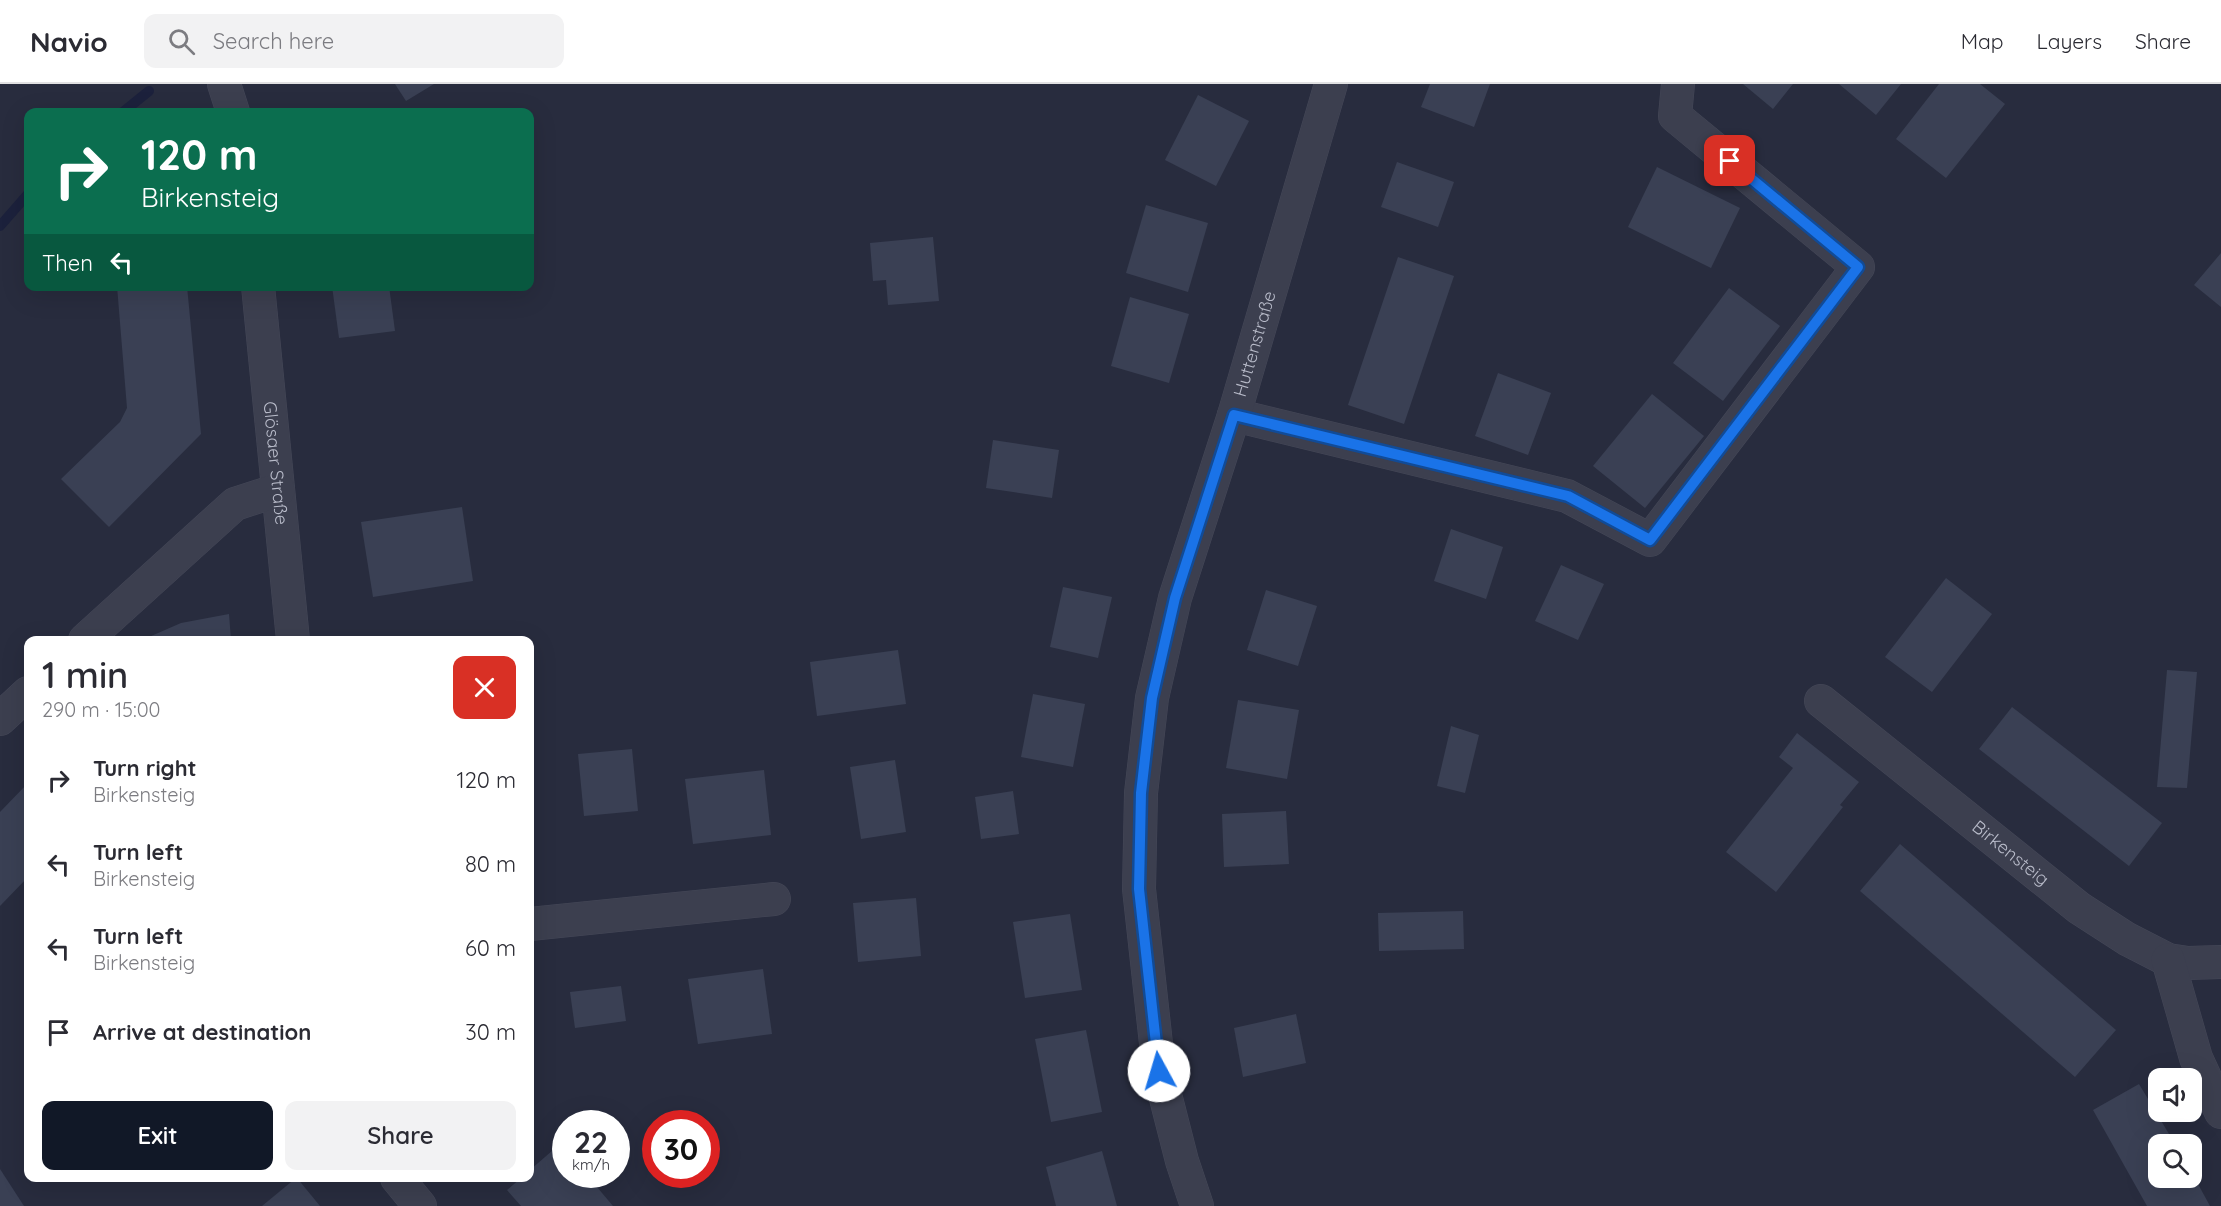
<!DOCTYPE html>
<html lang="en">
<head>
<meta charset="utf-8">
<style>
  :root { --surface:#fff; --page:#f2f2f3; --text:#2b2b33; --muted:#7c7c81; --line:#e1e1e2; --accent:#111827 }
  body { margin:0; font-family:Quicksand,sans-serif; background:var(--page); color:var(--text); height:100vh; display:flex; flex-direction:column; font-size:22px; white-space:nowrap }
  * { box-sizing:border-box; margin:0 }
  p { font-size:20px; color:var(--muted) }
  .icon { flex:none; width:33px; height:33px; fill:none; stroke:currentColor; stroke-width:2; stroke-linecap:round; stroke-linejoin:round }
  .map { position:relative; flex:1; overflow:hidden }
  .details { position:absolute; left:24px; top:552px; width:510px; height:546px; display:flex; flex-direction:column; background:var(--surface); border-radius:12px; box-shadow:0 6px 24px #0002 }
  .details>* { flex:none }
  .hud { position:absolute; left:24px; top:24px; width:510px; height:183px; border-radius:12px; box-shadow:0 6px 24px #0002; background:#0b6e4f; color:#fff; overflow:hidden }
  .controls { position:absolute; left:2148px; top:984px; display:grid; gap:12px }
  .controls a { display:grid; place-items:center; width:54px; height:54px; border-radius:12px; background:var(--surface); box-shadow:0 6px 24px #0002; font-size:30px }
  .speed { position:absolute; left:552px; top:1026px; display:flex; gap:12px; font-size:30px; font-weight:700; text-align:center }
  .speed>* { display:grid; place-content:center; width:78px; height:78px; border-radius:50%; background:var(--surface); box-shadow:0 6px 24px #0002; line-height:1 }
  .speed small { font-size:15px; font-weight:400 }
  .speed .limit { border:9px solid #d22; background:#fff; color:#111 }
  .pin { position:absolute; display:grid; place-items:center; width:51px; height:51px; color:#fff; margin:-26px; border-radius:12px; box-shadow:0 3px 9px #0006 }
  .me { position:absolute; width:66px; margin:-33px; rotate:354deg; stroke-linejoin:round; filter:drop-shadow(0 0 4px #0008) }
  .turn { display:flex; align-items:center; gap:21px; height:126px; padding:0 18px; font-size:27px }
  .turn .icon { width:78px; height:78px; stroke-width:2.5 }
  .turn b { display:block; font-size:42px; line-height:51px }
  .then { display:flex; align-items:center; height:57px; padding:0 18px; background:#0003; gap:12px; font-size:22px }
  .round { display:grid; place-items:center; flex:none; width:63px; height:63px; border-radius:12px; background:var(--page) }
  .summary { display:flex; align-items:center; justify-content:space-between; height:102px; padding:0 18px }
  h1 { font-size:36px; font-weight:600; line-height:45px }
  .primary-button { display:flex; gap:12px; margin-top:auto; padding:12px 18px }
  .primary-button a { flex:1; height:69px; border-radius:12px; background:var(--accent); color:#fff; font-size:24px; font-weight:600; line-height:69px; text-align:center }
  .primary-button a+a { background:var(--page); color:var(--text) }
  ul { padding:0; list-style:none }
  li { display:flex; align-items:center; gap:18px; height:84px; padding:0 18px }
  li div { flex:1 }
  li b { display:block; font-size:22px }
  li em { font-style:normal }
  header { display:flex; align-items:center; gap:36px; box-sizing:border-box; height:84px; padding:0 30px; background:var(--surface); border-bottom:2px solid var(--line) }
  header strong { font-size:28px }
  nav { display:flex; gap:33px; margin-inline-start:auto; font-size:21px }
  .search { width:420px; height:54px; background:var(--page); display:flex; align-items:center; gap:15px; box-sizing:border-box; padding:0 21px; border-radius:12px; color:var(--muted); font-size:22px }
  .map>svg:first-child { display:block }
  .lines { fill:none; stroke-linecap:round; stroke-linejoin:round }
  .stream { stroke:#1c213c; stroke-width:10 }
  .building { fill:#3a4054 }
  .minor-casing { stroke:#454858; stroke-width:34 }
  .minor { stroke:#3c3f4f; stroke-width:33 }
  .route-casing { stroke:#114b97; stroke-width:15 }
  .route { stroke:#1a73e8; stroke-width:10 }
  .labels { text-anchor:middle; stroke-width:6; stroke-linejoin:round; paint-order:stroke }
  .street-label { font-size:18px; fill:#b8bbc9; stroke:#212434 }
</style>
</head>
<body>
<header>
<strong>Navio</strong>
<div class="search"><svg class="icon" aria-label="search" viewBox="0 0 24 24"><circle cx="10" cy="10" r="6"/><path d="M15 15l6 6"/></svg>Search here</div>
<nav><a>Map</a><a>Layers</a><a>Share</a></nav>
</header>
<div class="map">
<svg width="2221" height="1122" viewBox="0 0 2221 1122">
  <rect width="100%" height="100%" fill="#282c3e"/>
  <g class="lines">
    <g class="stream">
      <polyline points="123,28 149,7"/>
      <polyline points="0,142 28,110"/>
    </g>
  </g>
  <g class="building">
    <polygon points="395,0 434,0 406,17"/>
    <polygon points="1430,0 1490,0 1474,43 1421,23"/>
    <polygon points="1743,0 1793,0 1773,25"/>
    <polygon points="1839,0 1901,0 1876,31"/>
    <polygon points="1939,0 1980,0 2005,20 1946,94 1896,55"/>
    <polygon points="1198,11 1249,37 1216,102 1165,76"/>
    <polygon points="1397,78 1454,98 1438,143 1381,123"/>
    <polygon points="1657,83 1740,124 1711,184 1628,143"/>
    <polygon points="1146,121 1208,139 1188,208 1126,189"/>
    <polygon points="933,153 939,217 888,221 886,196 873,197 870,159"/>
    <polygon points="2221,169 2221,223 2194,201"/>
    <polygon points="1398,173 1454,192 1404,340 1348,321"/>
    <polygon points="117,202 187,202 201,350 109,443 61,395 120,338 127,324"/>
    <polygon points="332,202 389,202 395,247 339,254"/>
    <polygon points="1729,204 1780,242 1723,317 1673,279"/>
    <polygon points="1130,213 1189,230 1169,299 1111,282"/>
    <polygon points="1498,289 1551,309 1528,371 1475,352"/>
    <polygon points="1652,310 1704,352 1645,424 1593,382"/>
    <polygon points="993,356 1059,366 1052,414 986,404"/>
    <polygon points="462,423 473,497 373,513 361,438"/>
    <polygon points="1451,445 1503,463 1486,515 1434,497"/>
    <polygon points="1561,481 1604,500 1578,556 1535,537"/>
    <polygon points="1946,494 1992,530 1932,608 1885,573"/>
    <polygon points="1063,503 1112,513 1098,574 1050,563"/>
    <polygon points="1266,506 1317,522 1298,582 1247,566"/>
    <polygon points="229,530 231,556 142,556 181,539"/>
    <polygon points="898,566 906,620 817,632 810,578"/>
    <polygon points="2167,586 2197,588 2187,704 2157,703"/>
    <polygon points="1033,610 1085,620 1073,683 1021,673"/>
    <polygon points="1238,616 1299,626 1287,695 1226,684"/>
    <polygon points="2012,623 2162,739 2129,782 1979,665"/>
    <polygon points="1451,642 1479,651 1465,709 1437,702"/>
    <polygon points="1797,649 1859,698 1840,721 1843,723 1776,808 1726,768 1793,684 1779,673"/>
    <polygon points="632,665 638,727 584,732 578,670"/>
    <polygon points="895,676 906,748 861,755 850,683"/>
    <polygon points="764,686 771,751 693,760 685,695"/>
    <polygon points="28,699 28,793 0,822 0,728"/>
    <polygon points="1013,707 1019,750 981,755 975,713"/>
    <polygon points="1286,727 1289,780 1224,783 1222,730"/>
    <polygon points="1900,760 2116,946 2075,993 1860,807"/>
    <polygon points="916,814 921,872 858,878 853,819"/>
    <polygon points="1463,827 1464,865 1379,867 1378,829"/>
    <polygon points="1070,830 1082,906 1025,914 1013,838"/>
    <polygon points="763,885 772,950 698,960 688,895"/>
    <polygon points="621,902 626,937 575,944 570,908"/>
    <polygon points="1296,930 1306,979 1243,993 1234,944"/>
    <polygon points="1086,946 1102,1028 1051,1038 1035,955"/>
    <polygon points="2139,1000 2175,1060 2158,1060 2158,1094 2192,1094 2192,1089 2210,1122 2147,1122 2093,1026"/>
    <polygon points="560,1060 566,1067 566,1090 586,1090 613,1122 521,1122 507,1106 521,1094 530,1094 530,1086"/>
    <polygon points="1102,1067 1117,1122 1056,1122 1046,1083"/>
    <polygon points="0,1085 24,1122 0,1122"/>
    <polygon points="297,1094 320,1122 262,1122 296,1094"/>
  </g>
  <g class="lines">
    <g class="minor-casing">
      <g id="minor">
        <polyline points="224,0 233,28"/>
        <path id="s1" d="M258 202 293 556"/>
        <polyline points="1234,331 1567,412 1650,456 1858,183 1675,32 1678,0"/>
        <polyline points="85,556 235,420 278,406"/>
        <path id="s2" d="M1821 617 2079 824 2127 855 2168 876 2188 879 2221 878"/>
        <polyline points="0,635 28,609"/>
        <polyline points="530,840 774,815"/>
        <polyline points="2168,876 2196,974 2221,1028"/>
        <polyline points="397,1094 420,1122"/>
        <path id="s3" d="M1197 1122 1182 1077 1159 987 1139 805 1141 709 1152 614 1175 514 1234 331 1331 0"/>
      </g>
    </g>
    <use href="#minor" class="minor"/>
  </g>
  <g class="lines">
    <g class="route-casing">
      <polyline id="route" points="1159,987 1139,805 1141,709 1152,614 1175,514 1234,331 1568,412 1650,456 1858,183 1730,77"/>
    </g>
    <use href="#route" class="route"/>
  </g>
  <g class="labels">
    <g class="street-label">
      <text dy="6" stroke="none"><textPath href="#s3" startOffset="884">Huttenstraße</textPath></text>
      <text dy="6" stroke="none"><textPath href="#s1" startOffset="178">Glösaer Straße</textPath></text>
      <text dy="6" stroke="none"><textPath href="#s2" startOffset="243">Birkensteig</textPath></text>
    </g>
  </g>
</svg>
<div class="controls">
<a><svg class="icon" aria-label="sound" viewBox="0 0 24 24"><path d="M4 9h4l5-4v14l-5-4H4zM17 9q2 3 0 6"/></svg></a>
<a><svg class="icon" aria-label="search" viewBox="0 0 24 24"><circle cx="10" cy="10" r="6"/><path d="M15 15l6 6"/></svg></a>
</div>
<div class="speed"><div>22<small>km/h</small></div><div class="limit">30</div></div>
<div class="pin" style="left:1730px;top:77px;background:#d93025"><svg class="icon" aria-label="arrive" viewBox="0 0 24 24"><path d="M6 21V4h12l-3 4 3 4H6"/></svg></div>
<svg class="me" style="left:1159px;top:987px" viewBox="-20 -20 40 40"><circle r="19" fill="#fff"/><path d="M0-13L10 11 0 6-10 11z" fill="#1a73e8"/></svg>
<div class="hud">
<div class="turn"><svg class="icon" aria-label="right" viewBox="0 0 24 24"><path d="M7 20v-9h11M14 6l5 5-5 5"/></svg><div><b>120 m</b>Birkensteig</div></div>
<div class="then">Then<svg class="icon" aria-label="left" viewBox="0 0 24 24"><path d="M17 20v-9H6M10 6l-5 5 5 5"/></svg></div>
</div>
<section class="details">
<div class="summary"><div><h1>1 min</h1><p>290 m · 15:00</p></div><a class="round" style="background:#d93025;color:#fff"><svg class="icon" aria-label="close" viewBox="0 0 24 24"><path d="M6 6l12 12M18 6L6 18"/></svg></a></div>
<ul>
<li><svg class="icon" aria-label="right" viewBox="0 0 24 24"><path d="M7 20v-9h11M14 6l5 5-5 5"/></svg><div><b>Turn right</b><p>Birkensteig</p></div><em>120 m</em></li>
<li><svg class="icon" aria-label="left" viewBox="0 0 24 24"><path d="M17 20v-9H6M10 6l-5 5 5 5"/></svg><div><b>Turn left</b><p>Birkensteig</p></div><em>80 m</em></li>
<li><svg class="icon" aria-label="left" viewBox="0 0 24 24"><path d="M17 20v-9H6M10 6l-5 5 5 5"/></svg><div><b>Turn left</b><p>Birkensteig</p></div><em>60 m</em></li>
<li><svg class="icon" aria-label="arrive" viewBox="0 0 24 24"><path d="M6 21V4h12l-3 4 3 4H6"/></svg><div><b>Arrive at destination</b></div><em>30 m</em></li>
</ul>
<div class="primary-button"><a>Exit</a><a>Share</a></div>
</section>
</div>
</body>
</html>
